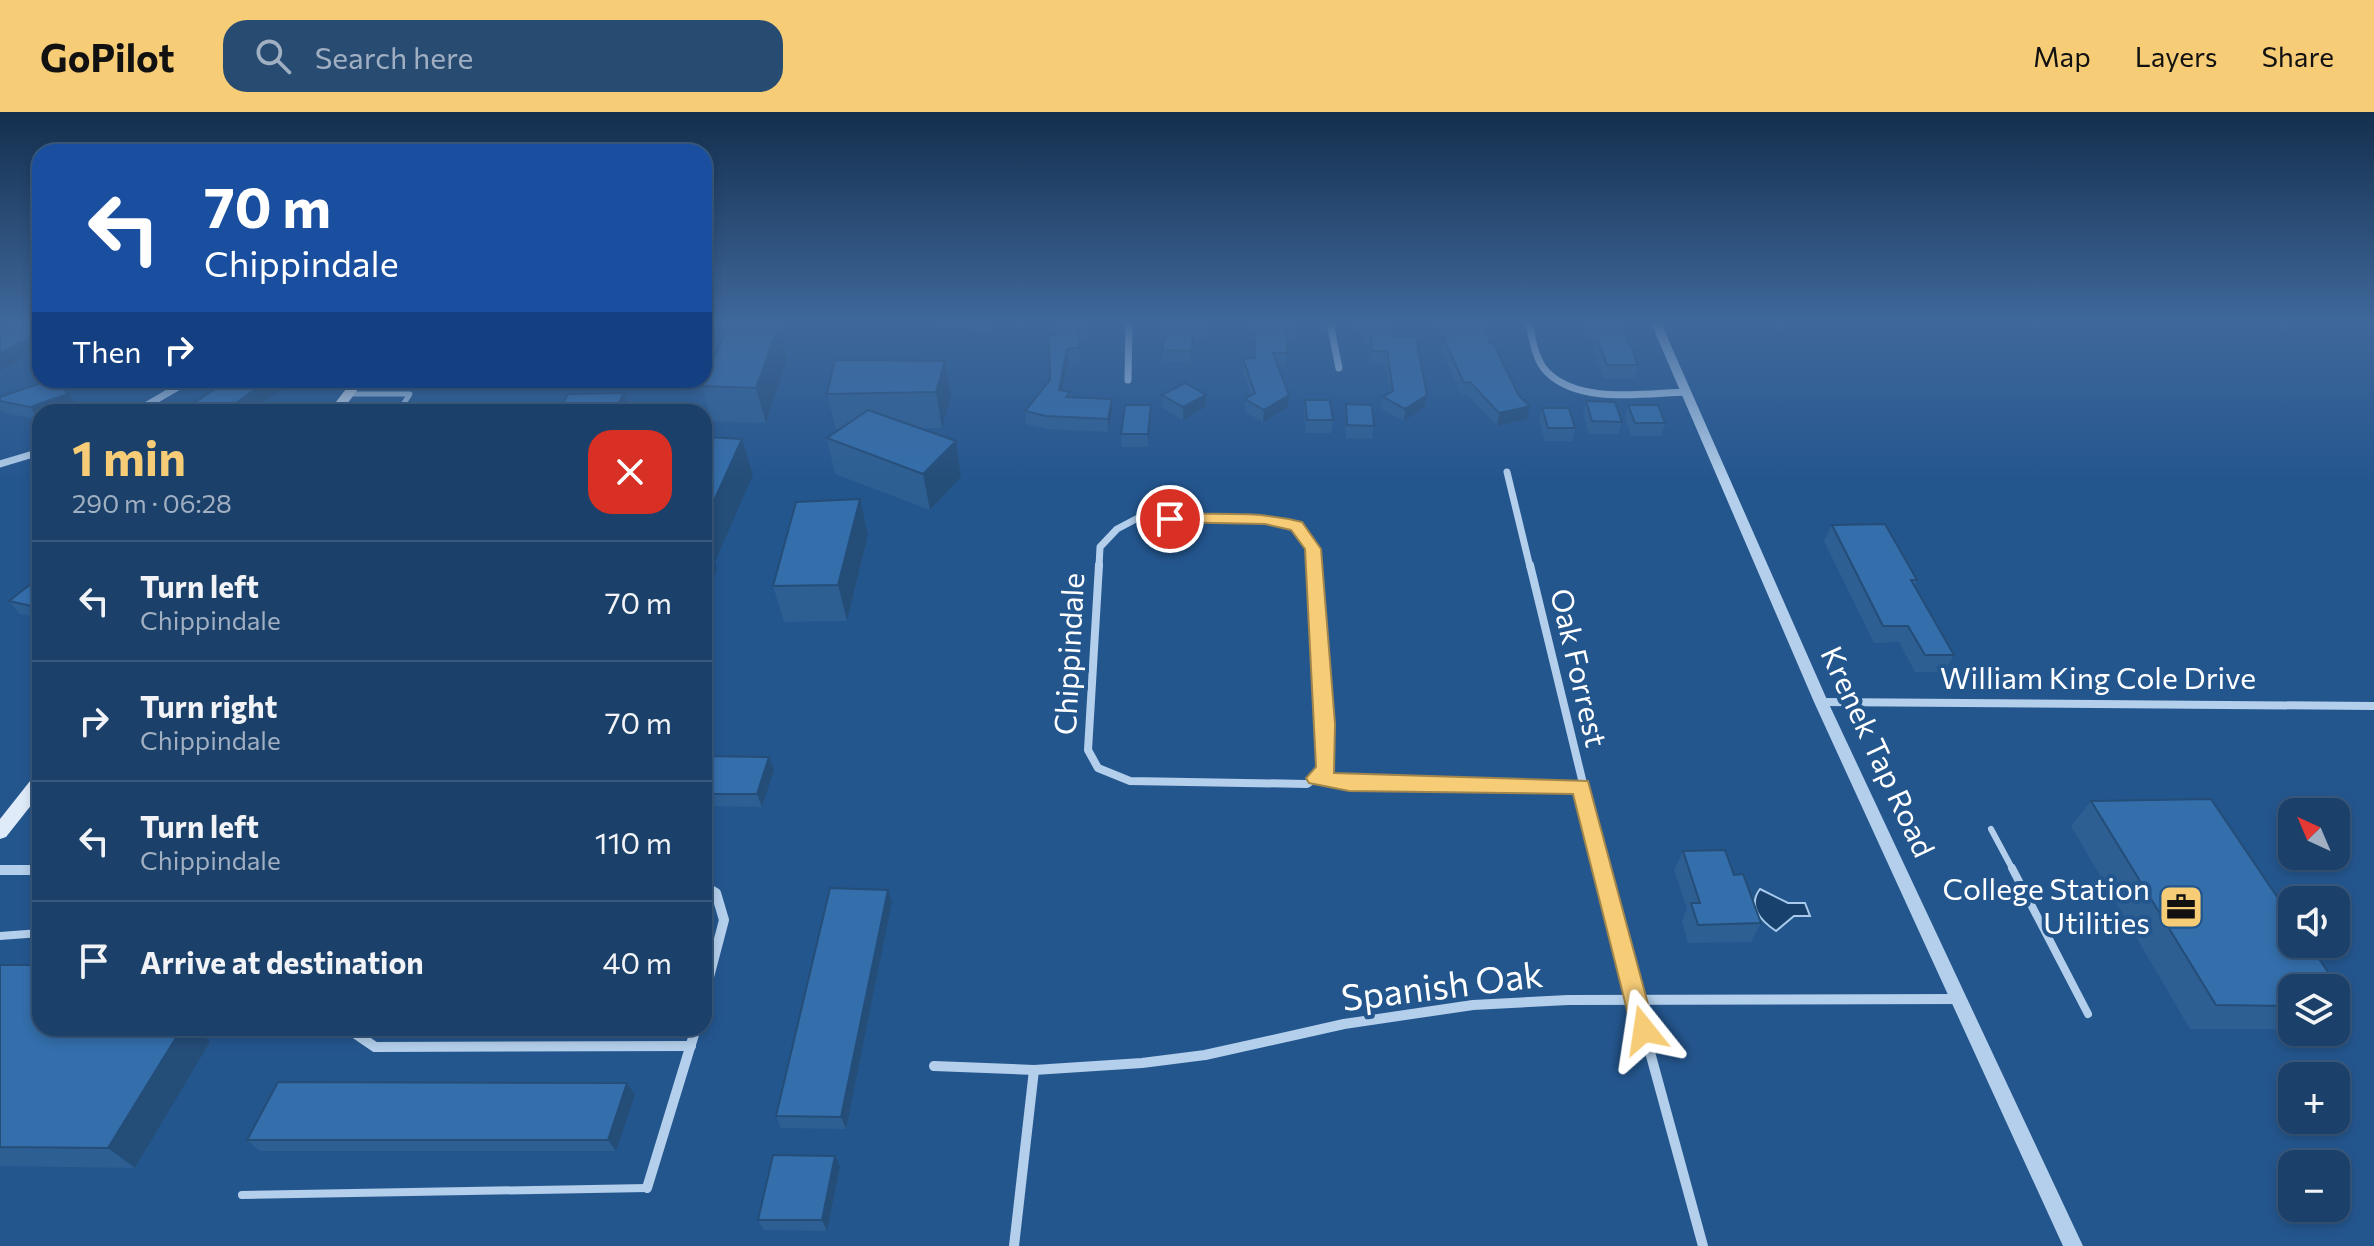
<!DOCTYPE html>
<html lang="en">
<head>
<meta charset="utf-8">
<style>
  :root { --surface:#1b406a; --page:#284b72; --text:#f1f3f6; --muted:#a0afc1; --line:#39597e; --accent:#f6cc77 }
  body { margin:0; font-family:Commissioner,sans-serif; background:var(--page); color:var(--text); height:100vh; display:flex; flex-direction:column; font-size:30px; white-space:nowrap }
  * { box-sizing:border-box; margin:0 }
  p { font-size:26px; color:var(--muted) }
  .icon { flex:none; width:44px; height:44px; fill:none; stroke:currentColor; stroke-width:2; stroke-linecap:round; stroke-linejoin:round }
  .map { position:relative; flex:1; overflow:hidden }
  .side { position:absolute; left:32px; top:292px; width:680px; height:632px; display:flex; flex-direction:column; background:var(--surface); border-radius:24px; box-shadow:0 4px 12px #0003,0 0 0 2px var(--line) }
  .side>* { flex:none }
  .hud { position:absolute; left:32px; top:32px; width:680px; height:244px; border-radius:24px; box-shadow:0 4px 12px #0003,0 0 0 2px var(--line); background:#1a4fa0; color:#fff; overflow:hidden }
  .needle { width:52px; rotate:316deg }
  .controls { position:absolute; left:2278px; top:686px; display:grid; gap:16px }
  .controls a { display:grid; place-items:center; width:72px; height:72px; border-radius:16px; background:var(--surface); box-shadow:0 4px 12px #0003,0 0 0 2px var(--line); font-size:40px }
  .pin { position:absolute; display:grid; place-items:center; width:68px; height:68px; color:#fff; margin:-34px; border:4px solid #fff; border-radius:50%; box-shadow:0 2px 8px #0007 }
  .me { position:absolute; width:88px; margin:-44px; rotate:345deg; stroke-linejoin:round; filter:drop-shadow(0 0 6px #0008) }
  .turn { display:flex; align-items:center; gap:28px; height:168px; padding:0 40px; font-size:36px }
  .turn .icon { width:104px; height:104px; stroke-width:2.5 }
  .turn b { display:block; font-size:56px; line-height:68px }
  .then { display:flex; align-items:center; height:76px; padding:0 40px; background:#0003; gap:16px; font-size:30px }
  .round { display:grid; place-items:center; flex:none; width:84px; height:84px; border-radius:24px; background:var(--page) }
  .head { display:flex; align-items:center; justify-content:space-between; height:136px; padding:0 40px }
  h1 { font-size:48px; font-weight:700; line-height:60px; color:var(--accent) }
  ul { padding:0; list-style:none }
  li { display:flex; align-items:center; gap:24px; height:120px; padding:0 40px; border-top:2px solid var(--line) }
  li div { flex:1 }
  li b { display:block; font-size:30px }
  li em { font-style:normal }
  header { display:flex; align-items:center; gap:48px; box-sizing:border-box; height:112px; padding:0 40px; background:var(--accent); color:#111 }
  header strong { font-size:38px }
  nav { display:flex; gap:44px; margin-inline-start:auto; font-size:28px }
  .search { width:560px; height:72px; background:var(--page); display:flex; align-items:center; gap:20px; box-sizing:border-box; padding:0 28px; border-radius:24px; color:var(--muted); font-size:30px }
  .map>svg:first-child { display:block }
  .water { fill:#19416e; stroke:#a8caec; stroke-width:2 }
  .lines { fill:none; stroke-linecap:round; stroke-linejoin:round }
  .service-far2 { stroke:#b4cfeb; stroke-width:5 }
  .service-far1 { stroke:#b4cfeb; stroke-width:6 }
  .service { stroke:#b4cfeb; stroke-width:8 }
  .minor-far2 { stroke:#b4cfeb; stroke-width:7 }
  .minor-far1 { stroke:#b4cfeb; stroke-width:8 }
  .minor { stroke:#b4cfeb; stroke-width:10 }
  .tertiary { fill:#b4cfeb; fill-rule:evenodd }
  .secondary { fill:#dfebf9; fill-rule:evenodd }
  .wall { fill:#2d5f93 }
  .shaded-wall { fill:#244d78 }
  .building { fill:#346eab; stroke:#244d78; stroke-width:2 }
  .route { fill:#f6cc77; stroke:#a0854d; stroke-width:2 }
  .labels { text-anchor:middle; stroke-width:8; stroke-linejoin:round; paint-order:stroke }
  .street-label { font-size:30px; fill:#fff; stroke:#24568e }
  .poi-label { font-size:30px; fill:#fff; stroke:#24568e; text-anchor:end }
  .near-street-label { font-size:36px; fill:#fff; stroke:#24568e }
</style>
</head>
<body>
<header>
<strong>GoPilot</strong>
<div class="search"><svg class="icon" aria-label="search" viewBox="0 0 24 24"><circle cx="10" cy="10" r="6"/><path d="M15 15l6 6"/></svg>Search here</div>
<nav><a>Map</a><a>Layers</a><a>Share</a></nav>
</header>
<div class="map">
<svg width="2374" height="1134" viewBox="0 0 2374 1134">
  <rect width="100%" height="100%" fill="#24568e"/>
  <path class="water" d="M1760 777 1788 791H1805L1810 804H1794L1776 819C1761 809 1747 794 1760 777Z"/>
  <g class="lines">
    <g class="service-far2">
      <polyline points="348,282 410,282 398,300"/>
      <polyline points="403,293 529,293 525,300"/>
    </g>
    <polyline class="service-far1" points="1991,717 2013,758"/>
    <g class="service">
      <polyline points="2012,756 2088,902"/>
      <polyline points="0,824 40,821"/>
      <polyline points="242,1083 647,1076"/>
    </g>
    <g class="minor-far2">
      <polyline points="1330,211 1339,256"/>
      <path d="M1529 213C1533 228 1535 248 1547 260 1580 293 1645 281 1687 280"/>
      <polyline points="1128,268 1129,211"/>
      <polyline points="135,300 190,268"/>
      <polyline points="0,352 40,340"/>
      <polyline points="1507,360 1530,455"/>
      <polyline points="1099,455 1100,435 1117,417 1138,406 1265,407 1297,414 1313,437 1314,455"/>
    </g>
    <g class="minor-far1">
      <polyline points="1099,453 1088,638 1098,656 1130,669 1307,672 1326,659 1314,453"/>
      <polyline points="1530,453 1604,758"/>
      <polyline points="1821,590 2374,594"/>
      <polyline points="1316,666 1349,672 1581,674"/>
      <polyline points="0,758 40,758"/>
    </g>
    <g class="minor">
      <polyline points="1604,756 1636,889 1703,1134"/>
      <polyline points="0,758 40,758"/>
      <polyline points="704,774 716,781 724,808 704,884"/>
      <polyline points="353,916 353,920 375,935 691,934"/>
      <polyline points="934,954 1034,958 1142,951 1205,943 1344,912 1473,893 1568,888 1960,887"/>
      <polyline points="647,1076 696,916"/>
      <polyline points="1014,1134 1034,958"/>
    </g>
    <polygon class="tertiary" points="1651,211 1661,211 1828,590 2083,1134 2063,1134 1814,590"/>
    <g class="secondary">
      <polygon points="353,268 365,268 341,300 328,300"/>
      <polygon points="40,662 40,682 6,725 0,727 0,707 34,664"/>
    </g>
  </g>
  <g class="wall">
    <polygon points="941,211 991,211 990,217 941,214"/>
    <polygon points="1058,211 1091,211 1089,230 1079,230 1080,249 1068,249 1063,278 1070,280 1071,286 1112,300 1108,320 1047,317 1026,312 1025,299 1050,268"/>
    <polygon points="1160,211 1204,211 1203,230 1194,230 1191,251 1162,250 1164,230 1160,230"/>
    <polygon points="1254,211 1262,211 1263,215 1263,211 1294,211 1294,230 1286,229 1286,253 1278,253 1288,295 1263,310 1245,300 1245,287 1251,283 1243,260 1243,247 1255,246"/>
    <polygon points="1358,211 1391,211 1394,225 1425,295 1404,309 1381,297 1383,285 1390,281 1386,251 1370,251 1368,233 1364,233"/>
    <polygon points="1439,211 1477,211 1490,231 1519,284 1530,294 1527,307 1497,314 1468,283 1462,283 1441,237 1443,226"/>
    <polygon points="1584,211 1622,211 1638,253 1635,266 1604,266"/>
    <polygon points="787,247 766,311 712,309 701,274"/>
    <polygon points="945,249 951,284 942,316 918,316 956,329 961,365 930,398 835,362 827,326 840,317 836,317 827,282"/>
    <polygon points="87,268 115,268 98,276"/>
    <polygon points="1162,283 1206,295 1183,308 1163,296"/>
    <polygon points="0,285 78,295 40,300 40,308 3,300 0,297"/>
    <polygon points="1305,288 1333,308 1331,321 1306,321 1304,300"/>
    <polygon points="1586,289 1622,310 1618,322 1589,322 1583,302"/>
    <polygon points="1346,292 1374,314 1372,327 1346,326 1345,305"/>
    <polygon points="1628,293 1665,311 1661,324 1631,324 1625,306"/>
    <polygon points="1542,296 1575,316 1572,329 1545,329 1539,308"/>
    <polygon points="1151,306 1148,335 1122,335 1121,322"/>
    <polygon points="1832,413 1917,468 1914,474 1954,543 1944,560 1915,560 1899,530 1874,531 1824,429"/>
    <polygon points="868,423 847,509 784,510 773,474"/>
    <polygon points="40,465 40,506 20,502 9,489"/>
    <polygon points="704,644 774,658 762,695 704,694"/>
    <polygon points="2211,687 2292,807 2292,832 2309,832 2351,894 2336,906 2336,876 2292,876 2292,917 2190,917 2071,714 2091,689"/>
    <polygon points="1683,739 1734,763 1761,811 1751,830 1688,831 1682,809 1687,797 1674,758"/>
    <polygon points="888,778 892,790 846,1017 781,1016 776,1004"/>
    <polygon points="0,853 40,916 210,930 135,1056 0,1054"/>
    <polygon points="627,971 635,983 616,1039 260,1039 247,1028"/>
    <polygon points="840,1055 827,1119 764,1118 758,1108"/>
  </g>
  <g class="shaded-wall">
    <polygon points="31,211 34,211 39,221 40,220 40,237 0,259 0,241 34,218"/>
    <polygon points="1089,211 1091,211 1089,230 1088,218"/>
    <polygon points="779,212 787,247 766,311 756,276"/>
    <polygon points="1194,217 1194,230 1191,251 1191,239"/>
    <polygon points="1067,237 1068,249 1060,290 1059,278"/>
    <polygon points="945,249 951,284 942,316 936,280"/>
    <polygon points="60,268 78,295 62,300 40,300 40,308 30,295"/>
    <polygon points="92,268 115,268 98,276"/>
    <polygon points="269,268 291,268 292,270 249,300 221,300"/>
    <polygon points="624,281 631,300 614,300"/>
    <polygon points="1206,283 1206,295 1183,308 1183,295"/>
    <polygon points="1289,283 1288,295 1263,310 1264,298"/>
    <polygon points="1427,283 1425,295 1404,309 1405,297"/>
    <polygon points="1112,287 1112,300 1108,320 1108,307"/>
    <polygon points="1151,293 1151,306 1148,335 1148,322"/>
    <polygon points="1530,294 1527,307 1497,314 1499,301"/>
    <polygon points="742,327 753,363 715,450 717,456 704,490 704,411"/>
    <polygon points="956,329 961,365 930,398 923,362"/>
    <polygon points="860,387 868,423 847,509 838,473"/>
    <polygon points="769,645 774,658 762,695 757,682"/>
    <polygon points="888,778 892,790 846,1017 841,1005"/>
    <polygon points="182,916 195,916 210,930 135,1056 108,1036"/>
    <polygon points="627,971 635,983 616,1039 608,1028"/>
    <polygon points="835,1044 840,1055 827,1119 822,1108"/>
  </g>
  <g class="building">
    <polygon points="15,211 31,211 34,218 40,220 0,241 0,219"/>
    <polygon points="1058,211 1089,211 1088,218 1078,218 1079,236 1067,237 1059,278 1070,280 1066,285 1112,287 1108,307 1046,304 1025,299 1050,268 1049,224 1055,224"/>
    <polygon points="1160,211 1204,211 1203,217 1194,217 1191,239 1162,238 1166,217 1160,217"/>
    <polygon points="1254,211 1262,211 1265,219 1264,211 1294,211 1295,217 1286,217 1287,241 1273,241 1289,283 1264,298 1245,287 1255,281 1243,247 1255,246"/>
    <polygon points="1363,211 1391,211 1394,225 1416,225 1427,283 1405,297 1383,285 1393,279 1387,239 1372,239 1370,221 1365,221"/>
    <polygon points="1444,211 1477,211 1478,213 1485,213 1490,231 1493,231 1519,284 1530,294 1499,301 1470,270 1464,271 1443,225 1449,225"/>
    <polygon points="1592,211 1622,211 1638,253 1607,253"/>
    <polygon points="779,212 756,276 701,274 729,213"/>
    <polygon points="835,248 945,249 936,280 827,282"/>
    <polygon points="50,268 59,268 68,282 30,295 0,289 0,285"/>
    <polygon points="228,268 269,268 233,293 221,300 173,300 187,292 191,293"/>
    <polygon points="1185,271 1206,283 1183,295 1162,283"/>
    <polygon points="624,281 614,300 558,300 568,282"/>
    <polygon points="1305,288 1330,288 1333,308 1307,308"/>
    <polygon points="1586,289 1615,290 1622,310 1592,309"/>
    <polygon points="1346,292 1372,293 1374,314 1347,313"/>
    <polygon points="1125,293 1151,293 1148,322 1121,322"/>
    <polygon points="1628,293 1658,293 1665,311 1635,311"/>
    <polygon points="1542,296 1569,296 1575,316 1548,316"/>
    <polygon points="430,297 455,297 453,300 428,300"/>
    <polygon points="868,298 956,329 923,362 827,326"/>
    <polygon points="704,325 742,327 704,411"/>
    <polygon points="860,387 838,473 773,474 796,390"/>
    <polygon points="1885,412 1917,468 1911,468 1954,543 1925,543 1908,514 1883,514 1832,413"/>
    <polygon points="40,465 40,496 9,489"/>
    <polygon points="704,644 769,645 757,682 704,682"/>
    <polygon points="2211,687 2292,807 2292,832 2309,832 2351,894 2336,894 2336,876 2292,876 2292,894 2216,893 2091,689"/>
    <polygon points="1725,738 1734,763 1743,762 1761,811 1698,813 1691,791 1700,791 1683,739"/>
    <polygon points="830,776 888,778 841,1005 776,1004"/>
    <polygon points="0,853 40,853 40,916 182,916 108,1036 0,1035"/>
    <polygon points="278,970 627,971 608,1028 247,1028"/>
    <polygon points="773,1043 835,1044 822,1108 758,1108"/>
  </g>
  <linearGradient id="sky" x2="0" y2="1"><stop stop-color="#142f4e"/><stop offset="0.57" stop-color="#3f689b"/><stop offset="1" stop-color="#3f689b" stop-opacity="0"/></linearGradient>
  <rect width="2374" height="370" fill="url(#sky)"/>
  <path class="route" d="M1170 402C1214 402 1259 399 1302 410L1321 437 1335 612 1334 661 1588 669 1655 918 1652 925 1644 928 1636 925 1632 918 1573 682 1349 679 1309 671 1306 666 1316 655 1305 437 1291 418 1265 412 1164 410 1162 407Z"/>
  <defs>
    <g id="office-square" transform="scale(2.3)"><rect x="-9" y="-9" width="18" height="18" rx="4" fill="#f6cc77" stroke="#24568e"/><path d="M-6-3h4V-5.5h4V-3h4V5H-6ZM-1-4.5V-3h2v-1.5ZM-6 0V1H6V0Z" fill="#111"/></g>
  </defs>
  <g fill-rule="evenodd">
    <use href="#office-square" x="2181" y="795"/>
  </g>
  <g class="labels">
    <g class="street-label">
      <text transform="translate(1070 542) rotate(-87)" y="10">Chippindale</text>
      <text transform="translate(1578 556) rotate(77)" y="10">Oak Forrest</text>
      <text x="2098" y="577">William King Cole Drive</text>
      <text transform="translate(1877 640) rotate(65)" y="10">Krenek Tap Road</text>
    </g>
    <g class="poi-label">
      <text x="2150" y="788">College Station<tspan x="2150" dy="34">Utilities</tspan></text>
    </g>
    <g class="near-street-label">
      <text transform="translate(1442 874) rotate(-7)" y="13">Spanish Oak</text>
    </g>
  </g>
</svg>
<div class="controls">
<a><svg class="needle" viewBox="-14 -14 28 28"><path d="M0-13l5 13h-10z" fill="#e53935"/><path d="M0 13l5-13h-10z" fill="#a0afc1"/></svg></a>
<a><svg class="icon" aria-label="sound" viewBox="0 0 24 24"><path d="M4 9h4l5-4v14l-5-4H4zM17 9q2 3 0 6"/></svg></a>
<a><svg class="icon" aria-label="layers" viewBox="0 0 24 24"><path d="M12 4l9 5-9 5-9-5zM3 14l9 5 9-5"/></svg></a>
<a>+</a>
<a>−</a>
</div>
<div class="pin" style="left:1170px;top:407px;background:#d93025"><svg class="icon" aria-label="arrive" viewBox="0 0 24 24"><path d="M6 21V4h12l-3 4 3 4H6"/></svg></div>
<svg class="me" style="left:1644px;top:918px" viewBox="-20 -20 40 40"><path d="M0-17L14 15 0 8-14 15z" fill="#f6cc77" stroke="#fff" stroke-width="4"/></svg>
<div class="hud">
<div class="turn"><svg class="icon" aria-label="left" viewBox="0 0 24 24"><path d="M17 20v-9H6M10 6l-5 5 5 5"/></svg><div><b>70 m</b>Chippindale</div></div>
<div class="then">Then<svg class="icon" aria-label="right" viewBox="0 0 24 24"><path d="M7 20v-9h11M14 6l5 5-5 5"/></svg></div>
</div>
<section class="side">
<div class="head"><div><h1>1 min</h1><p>290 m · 06:28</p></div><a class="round" style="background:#d93025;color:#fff"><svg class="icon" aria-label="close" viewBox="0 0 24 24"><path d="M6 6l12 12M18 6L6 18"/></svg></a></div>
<ul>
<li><svg class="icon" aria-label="left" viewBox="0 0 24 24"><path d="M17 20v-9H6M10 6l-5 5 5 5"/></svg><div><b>Turn left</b><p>Chippindale</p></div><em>70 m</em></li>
<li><svg class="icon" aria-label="right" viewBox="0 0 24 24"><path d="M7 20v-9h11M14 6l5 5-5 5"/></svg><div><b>Turn right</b><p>Chippindale</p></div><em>70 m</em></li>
<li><svg class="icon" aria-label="left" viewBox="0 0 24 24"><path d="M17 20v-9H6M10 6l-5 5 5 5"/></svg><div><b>Turn left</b><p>Chippindale</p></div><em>110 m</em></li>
<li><svg class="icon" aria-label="arrive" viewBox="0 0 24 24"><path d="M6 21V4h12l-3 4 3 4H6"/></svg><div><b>Arrive at destination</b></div><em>40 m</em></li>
</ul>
</section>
</div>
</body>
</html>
